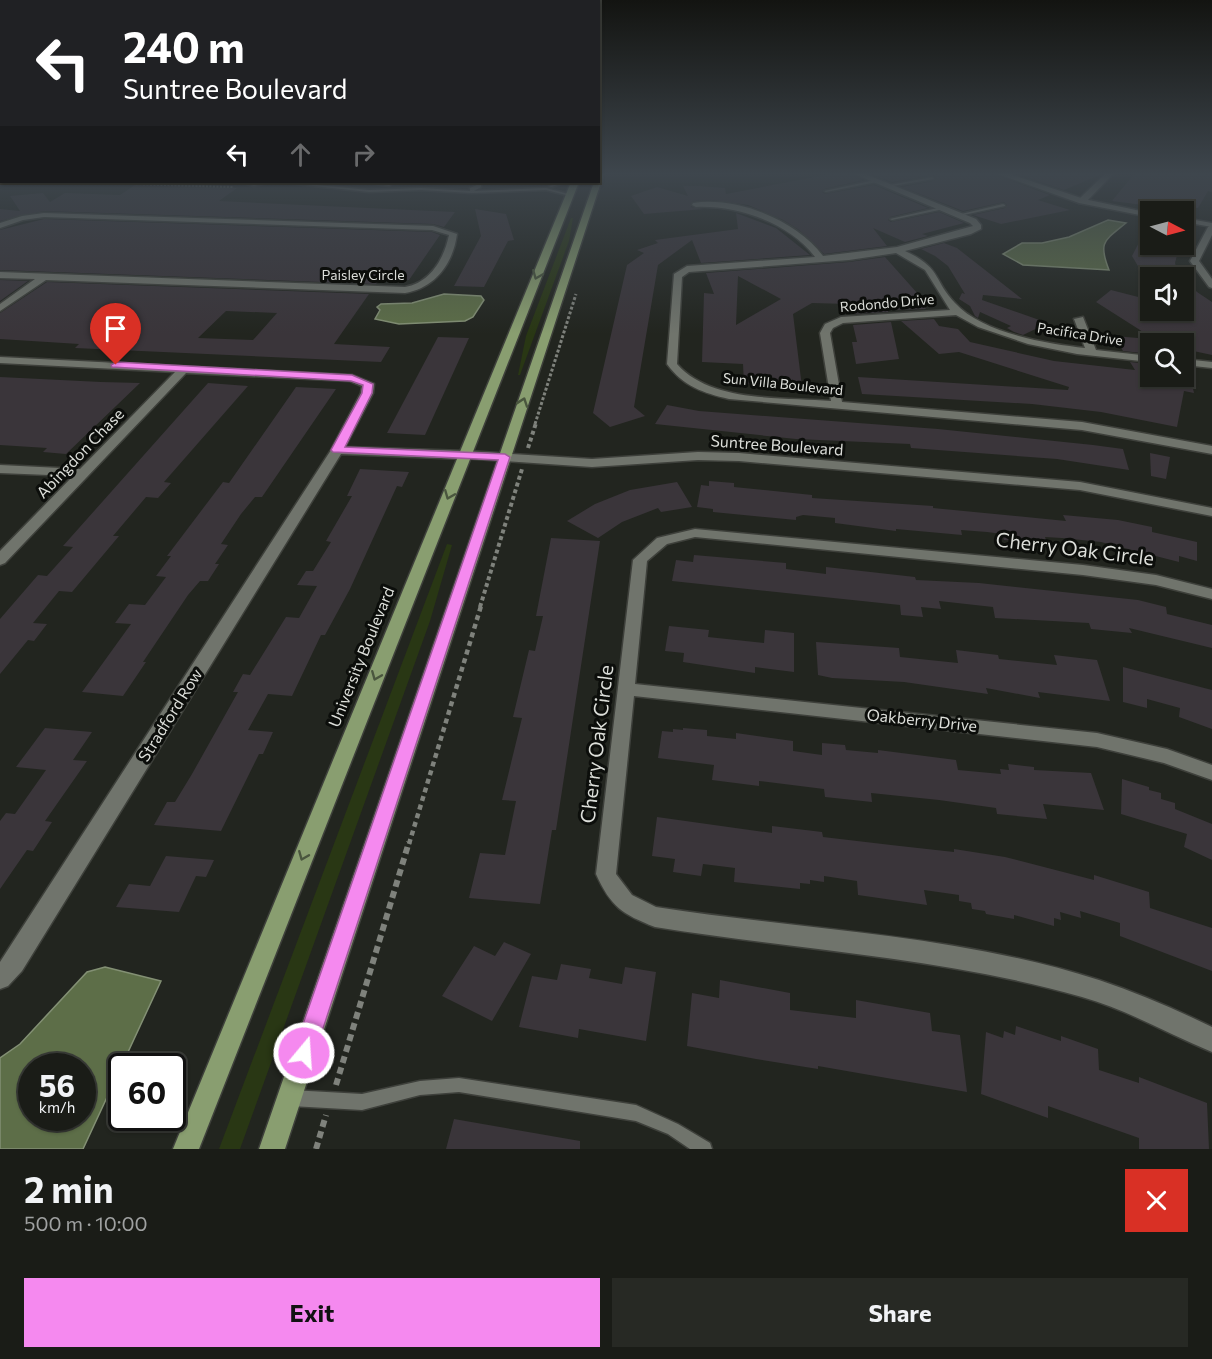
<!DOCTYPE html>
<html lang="en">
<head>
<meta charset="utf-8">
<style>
  :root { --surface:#1a1c17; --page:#272924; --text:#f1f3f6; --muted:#9fa1a1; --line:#383a36; --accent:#f589ef }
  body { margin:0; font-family:Commissioner,sans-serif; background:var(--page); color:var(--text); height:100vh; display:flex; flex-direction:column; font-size:22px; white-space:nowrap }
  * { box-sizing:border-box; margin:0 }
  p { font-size:20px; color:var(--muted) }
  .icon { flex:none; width:33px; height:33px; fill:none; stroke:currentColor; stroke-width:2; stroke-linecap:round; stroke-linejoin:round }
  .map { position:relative; height:1149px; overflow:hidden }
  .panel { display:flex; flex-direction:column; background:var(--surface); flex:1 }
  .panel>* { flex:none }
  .guide { position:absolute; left:0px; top:0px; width:600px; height:183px; box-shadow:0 2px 4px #0004,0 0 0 2px var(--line); background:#202124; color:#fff; overflow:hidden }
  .needle { width:39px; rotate:96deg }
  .buttons { position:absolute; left:1140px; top:201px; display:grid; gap:12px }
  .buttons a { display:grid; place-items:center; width:54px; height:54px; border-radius:0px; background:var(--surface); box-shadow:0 2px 4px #0004,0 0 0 2px var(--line); font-size:30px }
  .speed { position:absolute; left:18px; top:1053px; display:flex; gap:12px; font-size:30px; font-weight:700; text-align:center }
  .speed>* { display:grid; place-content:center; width:78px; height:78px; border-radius:50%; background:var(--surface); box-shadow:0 2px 4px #0004,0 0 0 2px var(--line); line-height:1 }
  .speed small { font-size:15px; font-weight:400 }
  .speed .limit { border:3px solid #111; border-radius:9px; background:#fff; color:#111 }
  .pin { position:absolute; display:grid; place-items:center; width:51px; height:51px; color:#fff; margin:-62px -26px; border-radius:50% 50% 50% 0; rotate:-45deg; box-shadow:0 0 6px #0007 }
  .pin .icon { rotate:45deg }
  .me { position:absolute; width:66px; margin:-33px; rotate:18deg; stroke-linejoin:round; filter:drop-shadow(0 0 4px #0008) }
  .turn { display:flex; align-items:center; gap:21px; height:126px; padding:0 24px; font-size:27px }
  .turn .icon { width:78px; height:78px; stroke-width:2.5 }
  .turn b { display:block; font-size:42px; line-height:51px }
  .lanes { display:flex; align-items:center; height:57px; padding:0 24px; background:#0003; justify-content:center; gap:30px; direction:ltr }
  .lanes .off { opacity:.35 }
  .round { display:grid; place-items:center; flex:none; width:63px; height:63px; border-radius:0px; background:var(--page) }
  .summary { display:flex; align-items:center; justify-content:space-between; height:102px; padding:0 24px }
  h1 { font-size:36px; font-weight:700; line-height:45px }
  .primary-button { display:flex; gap:12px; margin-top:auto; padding:12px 24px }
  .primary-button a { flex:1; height:69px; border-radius:0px; background:var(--accent); color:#111; font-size:24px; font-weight:700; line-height:69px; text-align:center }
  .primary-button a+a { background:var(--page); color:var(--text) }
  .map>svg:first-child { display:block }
  .green { fill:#293714 }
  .water { fill:#5d6e48; stroke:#839074; stroke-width:1.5; fill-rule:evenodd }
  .building { fill:#3a353a; fill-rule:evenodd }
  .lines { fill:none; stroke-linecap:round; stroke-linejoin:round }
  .service-casing { stroke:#3e403b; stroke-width:3 }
  .minor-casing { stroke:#3e403b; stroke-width:3 }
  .tertiary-casing { stroke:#3e403b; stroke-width:3 }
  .primary-casing { stroke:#3e403b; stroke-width:3 }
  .path-far4 { stroke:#7f827c; stroke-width:2; stroke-dasharray:2 1.5; stroke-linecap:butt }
  .path-far3 { stroke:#7f827c; stroke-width:3; stroke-dasharray:3 2; stroke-linecap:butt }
  .path-far2 { stroke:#7f827c; stroke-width:4; stroke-dasharray:4 3; stroke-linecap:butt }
  .path-far1 { stroke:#7f827c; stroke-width:4.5; stroke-dasharray:5 4; stroke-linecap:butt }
  .path { stroke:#7f827c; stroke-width:6; stroke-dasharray:7 4.5; stroke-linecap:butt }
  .service { fill:#70746c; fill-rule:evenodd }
  .minor { fill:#70746c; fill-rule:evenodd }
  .tertiary { fill:#70746c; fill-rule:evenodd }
  .primary { fill:#899e70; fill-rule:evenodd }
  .oneway { stroke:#4a563e }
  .route { fill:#f589ef; stroke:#9f599b; stroke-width:1.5 }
  .labels { text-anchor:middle; stroke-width:6; stroke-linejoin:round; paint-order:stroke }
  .far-street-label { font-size:14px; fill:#dcded9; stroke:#0c0e0b }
  .street-label { font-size:16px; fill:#dcded9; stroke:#0c0e0b }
  .near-street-label { font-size:20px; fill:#dcded9; stroke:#0c0e0b }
</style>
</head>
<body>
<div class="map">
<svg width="1212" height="1149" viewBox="0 0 1212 1149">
  <rect width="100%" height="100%" fill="#22251f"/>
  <g class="green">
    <polygon points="571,218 573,218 569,241 520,375 518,375 526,336"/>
    <polygon points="447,544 452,545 430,621 240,1149 219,1149"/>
  </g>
  <g class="water">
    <path d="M1108 220 1126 223C1104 241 1098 242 1109 270L1023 265 1003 254 1022 243H1042L1069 237Z"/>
    <polygon points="444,294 481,296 484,300 473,317 465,321 399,324 375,319 380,310 377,307 381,304 412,303"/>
    <path d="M105 967 161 981 83 1149H0V1058L20 1044 87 972ZM32 1066H82V1118H32Z"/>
  </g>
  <g class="building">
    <polygon points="830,174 850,174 863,180 824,189 822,192 825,194 874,185 928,208 890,217 888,220 891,222 939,212 964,223 922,234 928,236 905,242 873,228 887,246 824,254 799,230 783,220 748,205 711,200 693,201 691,207 704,209 644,214 631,196 657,187 688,196 683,186 699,186 725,188 726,194"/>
    <polygon points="870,174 993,174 1050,195 1038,200 1070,210 1001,224 973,215 1005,208 1007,205 1004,202 963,211 902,187 934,181 936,179 934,175 892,182"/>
    <polygon points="1016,174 1102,174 1064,190"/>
    <polygon points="1134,174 1212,174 1212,192 1208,191 1198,208 1191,207 1190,211 1112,201"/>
    <polygon points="177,182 210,182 203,187 237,188 219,201 455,212 444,227 433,224 44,211 0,221 0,209 20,211 10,196 43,193 50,202 65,193 120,195 135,185 170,186"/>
    <polygon points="475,209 506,214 514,240 508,241 484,287 454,286 481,236"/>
    <polygon points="736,213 776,228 810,255 701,263 692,240 658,265 634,407 645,416 610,427 593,413 627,265 644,253 637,250 658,243 655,240 738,229"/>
    <polygon points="44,219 432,232 440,235 409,280 380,279 376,284 0,270 0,230"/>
    <polygon points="1150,221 1150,244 1180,244 1175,263 1179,278 1145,278 1132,256"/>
    <polygon points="944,243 957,248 1022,299 983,295 982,300 1048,323 1023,335 1014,332 1007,328 1011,326 980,312 978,318 975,316 970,306 959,299 962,293 965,294 948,266 935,256 921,249"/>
    <path d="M885 257 918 294H915L926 309 888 310V312L851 314 848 304 812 303 793 314 802 387 744 384 743 364 702 362 704 293 714 294 706 273 849 262ZM738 276 781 299 736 325Z"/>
    <polygon points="1184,278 1197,292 1212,302 1212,355 1184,349 1184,344 1162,344 1096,302 1111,290 1150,300 1150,311 1184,310"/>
    <polygon points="0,280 28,281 0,301"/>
    <path d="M47 282 369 294 334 344 390 347 381 362 75 348 79 344 0 339V313ZM226 311 277 313 253 340 198 338Z"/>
    <polygon points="934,319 939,326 958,329 970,342 1054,361 1135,370 1130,362 1150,364 1150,376 1190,376 1194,393 1184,391 1177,427 1101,412 1032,404 862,394 858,377 1068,390 1069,387 959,352 939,354 901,321"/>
    <polygon points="891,322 899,359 856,364 852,342 857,342 853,325"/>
    <polygon points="1114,336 1150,339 1150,354 1123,351"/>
    <polygon points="438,337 469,338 425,435 387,433"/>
    <polygon points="0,377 101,382 140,383 66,454 43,452 47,448 0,445"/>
    <polygon points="208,383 248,386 164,482 171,483 158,498 146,497 113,536 119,536 72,592 59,591 33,623 47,624 34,641 28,640 0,674 0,619 38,575 47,576 73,547 63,546"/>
    <polygon points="296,387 336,389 262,497 255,497 241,514 221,544 228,545 215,564 219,564 208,581 200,581 188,595 143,662 146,662 123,696 82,692 131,624 115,623 129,604 145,605 166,577 156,576 171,556 167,556 223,482 229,483"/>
    <polygon points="667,405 699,411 938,429 1093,445 1123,449 1129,470 1057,459 911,448 910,444 796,439 655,424"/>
    <polygon points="1150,453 1170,457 1166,479 1151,476"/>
    <polygon points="360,469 409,472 402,487 397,486 350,589 325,635 321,635 292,696 268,694 248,730 273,732 263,754 259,754 221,831 154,825 167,802 175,802 192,774 238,692 233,692 243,674 250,675 286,617 299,618 317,586 297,585 306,571 313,571 331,542 326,541 352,496 347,496"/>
    <polygon points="709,481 734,483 734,487 812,495 812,498 933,506 933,508 1066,521 1063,515 1118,520 1152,527 1152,532 1197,542 1197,561 1179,556 1179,562 1101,542 1062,538 1045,537 1047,543 1004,540 1002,534 987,532 961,530 962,535 896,529 896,531 835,523 835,518 803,515 796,517 796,520 713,512 713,509 697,507 701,485 709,486"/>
    <polygon points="677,482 692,507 661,512 658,508 622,522 598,538 567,521 595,504 630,490"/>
    <polygon points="551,538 600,541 556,830 552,830 540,904 469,898 480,853 505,855 516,801 502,800 522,718 513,717 529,650 535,651 543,616 536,616"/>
    <polygon points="694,555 786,563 786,569 826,574 826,567 915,577 916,580 979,583 1138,600 1166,607 1167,614 1212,625 1212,648 1129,628 1132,633 1091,629 1089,623 995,618 993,607 939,601 941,609 921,607 923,617 901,615 900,605 672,581 676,560 693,562"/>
    <polygon points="669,626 709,630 708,637 764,643 765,630 794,633 794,672 755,667 755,673 683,662 684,653 665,651"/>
    <polygon points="816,642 899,648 900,657 958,663 956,650 998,655 999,659 1057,665 1054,655 1097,660 1110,701 1038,692 1040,698 986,688 988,694 904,682 832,678 818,675"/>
    <polygon points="1123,667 1212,690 1212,729 1179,717 1180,708 1147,699 1147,708 1123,702"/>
    <polygon points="45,728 92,732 73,760 87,761 45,821 52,822 33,851 27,850 0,889 0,821 6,813 15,814 46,770 16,767"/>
    <polygon points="683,728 707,730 707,736 736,739 736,733 793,741 793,751 822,755 822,743 845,745 846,750 878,753 878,750 956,760 958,770 1001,774 1000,769 1009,770 1008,764 1034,767 1034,770 1091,773 1104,810 1043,804 1047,819 997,814 996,808 939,800 871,793 872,802 825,797 824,789 759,781 759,786 712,780 714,765 658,758 662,731 673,732 673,729 683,730"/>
    <polygon points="1122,779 1149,787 1149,790 1161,793 1161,799 1175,803 1175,809 1212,824 1212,860 1184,847 1187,834 1121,814"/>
    <polygon points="657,817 772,833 772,826 822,832 823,837 891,845 954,852 954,849 1005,857 1094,880 1094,875 1149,892 1150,908 1212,928 1212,971 1120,936 1120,923 1080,911 1081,918 1060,912 1061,920 1054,918 1054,926 1014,915 1014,919 986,914 985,911 972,909 971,903 959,901 959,895 924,890 927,905 858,895 857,881 824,876 824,882 810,880 810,884 800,883 800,889 734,882 735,868 703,864 701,876 673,872 675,859 652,856"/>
    <polygon points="166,856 214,860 206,877 196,876 179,912 116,907 129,884 150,886"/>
    <polygon points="504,942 531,954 492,1021 442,996 474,946 495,956"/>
    <polygon points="561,964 591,969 589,978 622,984 625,967 656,972 646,1041 579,1029 578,1038 519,1027 532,976 557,980"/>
    <polygon points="720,980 790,993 790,1010 856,1018 856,1000 930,1013 932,1031 960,1035 967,1092 818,1066 818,1069 756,1059 687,1046 692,993 719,998"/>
    <polygon points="1016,1026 1061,1041 1061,1036 1098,1049 1099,1070 1139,1083 1139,1077 1207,1103 1209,1149 1139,1149 1139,1138 1048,1106 1048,1118 981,1094 986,1032 1003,1038 1004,1031 1015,1035"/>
    <polygon points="454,1119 580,1141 580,1149 446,1149"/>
  </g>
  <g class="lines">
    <g class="service-casing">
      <g id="service">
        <polygon points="932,177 934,179 887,187 885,186"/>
        <polygon points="875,180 877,182 826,192 824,191"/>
        <polygon points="239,182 245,182 254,184 272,182 254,186"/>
        <polygon points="277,182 287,182 369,190 421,188 470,191 470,188 477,185 477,183 470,183 470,182 481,182 481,187 474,191 546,188 572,195 570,196 546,190 472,193 421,190 369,192"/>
        <polygon points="362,182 371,182 391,185 389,186"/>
        <polygon points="563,182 568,182 551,187 549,186"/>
        <polygon points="1003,204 1005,205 1005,206 959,216 957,215"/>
        <polygon points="942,207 944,207 944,209 892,220 890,219"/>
        <polygon points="459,1078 636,1105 678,1124 710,1143 712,1149 690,1149 668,1134 636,1121 459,1092 420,1095 362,1110 291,1106 286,1103 283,1098 286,1093 291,1090 362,1094 420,1081"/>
      </g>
    </g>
    <g class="minor-casing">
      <g id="minor">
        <path d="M852 173H863L976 219 981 225V229L971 234 905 251C942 268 933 280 955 303 982 333 1047 344 1085 348L1074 319 1083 317 1096 350 1150 356V362L1077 354 1028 344 978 327 956 315 843 323 833 328 830 333 842 402 1082 422 1212 446V454L1082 430 729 399C703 393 683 386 667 364L674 274 687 266 815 257C790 223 737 205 696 207L692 205 693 203C738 196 797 221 823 256L897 247 973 226 970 223ZM896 253 925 270 950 310 841 317 825 324 820 333 831 401C782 397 711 403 677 364L682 277 689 272 849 260Z"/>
        <polygon points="1106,173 1114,173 1085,203 1079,203 1079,199"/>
        <path d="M44 213 433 226 457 234C453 264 435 288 405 293L46 280 0 311V304L35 279 0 278V272L405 287C430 283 444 259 449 235L432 230 44 217 23 220 0 228V223L22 216Z"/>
        <polygon points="1212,225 1212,235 1199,261 1212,279 1212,288 1209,287 1190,261 1208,227"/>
        <polygon points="0,357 352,375 374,384 373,393 345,447 465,451 471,455 465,459 341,454 22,971 8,986 0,989 0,962 331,450 361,393 362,386 350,381 186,373 5,563 0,565 0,551 73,476 0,473 0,465 80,469 175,372 0,363"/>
        <polygon points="1184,359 1212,362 1212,368 1184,365"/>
        <path d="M695 529 1083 565 1156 575 1212 589V599L1156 585 1083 575 695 537 667 544 647 561 635 684 1097 733 1167 749 1212 765V780L1164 763 1097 747 634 696 616 874 632 895 656 907C803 930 956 934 1099 980 1138 993 1175 1009 1212 1027V1052C1168 1034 1128 1010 1082 997 943 957 797 950 655 927 622 914 611 907 596 874L633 560 657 538Z"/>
      </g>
    </g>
    <g class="tertiary-casing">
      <g id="tertiary">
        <polygon points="995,173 1007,173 1084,199 1150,213 1150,217 1079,203"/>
        <polygon points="1184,218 1212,223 1212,227 1184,222"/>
        <polygon points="465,451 592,459 698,452 739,453 1080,482 1212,508 1212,516 1080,490 739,461 698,460 592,467 461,458 459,455"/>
      </g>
    </g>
    <g class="primary-casing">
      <g id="primary">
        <polygon points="598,173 604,173 285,1149 259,1149 594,182 598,182"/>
        <polygon points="571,182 579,182 199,1149 173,1149"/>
      </g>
    </g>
    <polyline class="path-far4" points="59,182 234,187"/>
    <polyline class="path-far3" points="535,424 576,294"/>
    <g class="path-far2">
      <polyline points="528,448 536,423"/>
      <polyline points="480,607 522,469"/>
    </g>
    <polyline class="path-far1" points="409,844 481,606"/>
    <g class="path">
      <polyline points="336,1085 409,842"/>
      <polyline points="316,1149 326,1115"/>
    </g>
    <use href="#service" class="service"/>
    <use href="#minor" class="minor"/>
    <use href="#tertiary" class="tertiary"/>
    <use href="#primary" class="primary"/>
  </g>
  <defs><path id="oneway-chevron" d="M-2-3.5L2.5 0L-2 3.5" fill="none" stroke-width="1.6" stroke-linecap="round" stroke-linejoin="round" transform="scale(1.5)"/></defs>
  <g class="oneway">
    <use href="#oneway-chevron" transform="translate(537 275) rotate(112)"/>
    <use href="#oneway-chevron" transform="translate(523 402) rotate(-71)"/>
    <use href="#oneway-chevron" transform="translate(449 495) rotate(112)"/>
    <use href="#oneway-chevron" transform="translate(376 676) rotate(112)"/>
    <use href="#oneway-chevron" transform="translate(303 856) rotate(112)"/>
  </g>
  <linearGradient id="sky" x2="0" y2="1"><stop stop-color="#131411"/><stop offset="0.52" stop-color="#3e464d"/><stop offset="1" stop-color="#3e464d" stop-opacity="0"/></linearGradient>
  <rect width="1212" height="334" fill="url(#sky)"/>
  <polygon class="route" points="116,362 352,375 373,384 372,393 345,447 505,454 510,457 315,1053 312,1061 304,1064 297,1061 293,1053 498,460 333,452 331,450 362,393 363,385 351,381 112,367 111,365"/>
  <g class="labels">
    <g class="far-street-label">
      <text x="363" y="280">Paisley Circle</text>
      <text transform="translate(887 303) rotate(-5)" y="5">Rodondo Drive</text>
      <text transform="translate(1080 334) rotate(9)" y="5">Pacifica Drive</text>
      <text transform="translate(783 384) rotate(6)" y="5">Sun Villa Boulevard</text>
    </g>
    <g class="street-label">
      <text transform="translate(777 445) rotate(4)" y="6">Suntree Boulevard</text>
      <text transform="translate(80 453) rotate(-46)" y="6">Abingdon Chase</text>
      <text transform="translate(361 657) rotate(-68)" y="6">University Boulevard</text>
      <text transform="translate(170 715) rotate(-58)" y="6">Stradford Row</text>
      <text transform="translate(922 720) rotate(6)" y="6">Oakberry Drive</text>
    </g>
    <g class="near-street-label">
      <text transform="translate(1075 549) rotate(7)" y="7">Cherry Oak Circle</text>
      <text transform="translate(597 744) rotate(-83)" y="7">Cherry Oak Circle</text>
    </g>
  </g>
</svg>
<div class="buttons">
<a><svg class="needle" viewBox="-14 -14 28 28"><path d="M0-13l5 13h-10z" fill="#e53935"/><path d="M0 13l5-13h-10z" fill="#9fa1a1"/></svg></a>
<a><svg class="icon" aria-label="sound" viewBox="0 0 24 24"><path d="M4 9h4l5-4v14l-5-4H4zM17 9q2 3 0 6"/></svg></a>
<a><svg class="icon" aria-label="search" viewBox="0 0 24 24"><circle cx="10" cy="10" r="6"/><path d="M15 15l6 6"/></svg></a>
</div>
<div class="speed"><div>56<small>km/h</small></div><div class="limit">60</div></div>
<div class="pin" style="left:116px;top:365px;background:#d93025"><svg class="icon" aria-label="arrive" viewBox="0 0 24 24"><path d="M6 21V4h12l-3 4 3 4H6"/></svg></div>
<svg class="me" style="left:304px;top:1053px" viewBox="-20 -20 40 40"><circle r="17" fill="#f589ef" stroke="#fff" stroke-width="3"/><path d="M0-11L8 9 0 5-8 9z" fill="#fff"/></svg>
<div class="guide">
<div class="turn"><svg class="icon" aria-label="left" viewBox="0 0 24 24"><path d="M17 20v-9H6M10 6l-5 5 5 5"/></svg><div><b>240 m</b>Suntree Boulevard</div></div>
<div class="lanes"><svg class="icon" aria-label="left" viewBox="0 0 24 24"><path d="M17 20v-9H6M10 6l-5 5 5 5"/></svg><svg class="icon off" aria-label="ahead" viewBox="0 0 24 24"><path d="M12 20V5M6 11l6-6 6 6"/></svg><svg class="icon off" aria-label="right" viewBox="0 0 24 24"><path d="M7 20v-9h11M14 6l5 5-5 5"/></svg></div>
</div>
</div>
<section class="panel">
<div class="summary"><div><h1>2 min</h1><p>500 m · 10:00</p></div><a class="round" style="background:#d93025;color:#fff"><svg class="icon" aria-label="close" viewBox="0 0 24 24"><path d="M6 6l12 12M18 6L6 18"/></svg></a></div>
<div class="primary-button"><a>Exit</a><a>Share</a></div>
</section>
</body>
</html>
